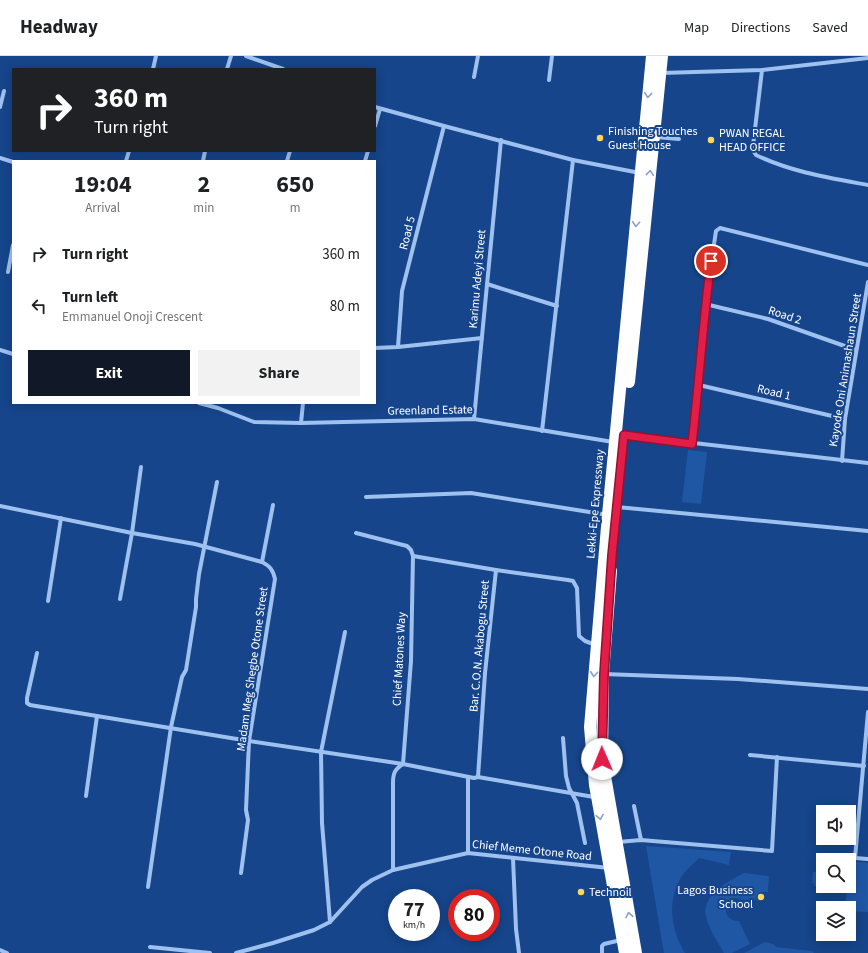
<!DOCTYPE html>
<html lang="en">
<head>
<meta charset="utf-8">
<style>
  :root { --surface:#fff; --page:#f2f2f2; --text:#202124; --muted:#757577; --line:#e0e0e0; --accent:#111827 }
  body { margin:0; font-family:"Source Sans 3",sans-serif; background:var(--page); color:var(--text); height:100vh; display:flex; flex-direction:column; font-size:15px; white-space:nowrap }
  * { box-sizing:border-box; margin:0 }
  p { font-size:13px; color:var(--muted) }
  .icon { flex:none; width:22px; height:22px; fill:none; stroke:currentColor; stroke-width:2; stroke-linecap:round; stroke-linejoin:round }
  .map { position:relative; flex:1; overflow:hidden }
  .side { position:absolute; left:12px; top:104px; width:364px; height:244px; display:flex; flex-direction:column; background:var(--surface); border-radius:0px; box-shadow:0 2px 10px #0003 }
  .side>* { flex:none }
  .hud { position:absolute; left:12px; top:12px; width:364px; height:84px; border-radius:0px; box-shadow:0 2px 10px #0003; background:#202124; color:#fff; overflow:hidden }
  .fabs { position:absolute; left:816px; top:749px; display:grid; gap:8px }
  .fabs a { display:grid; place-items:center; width:40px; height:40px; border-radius:0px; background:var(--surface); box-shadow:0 2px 10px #0003; font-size:20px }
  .speed { position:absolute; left:388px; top:833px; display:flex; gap:8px; font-size:20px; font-weight:700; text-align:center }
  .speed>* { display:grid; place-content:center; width:52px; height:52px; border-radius:50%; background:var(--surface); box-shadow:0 2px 10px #0003; line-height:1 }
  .speed small { font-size:10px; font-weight:400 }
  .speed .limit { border:6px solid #d22; background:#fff; color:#111 }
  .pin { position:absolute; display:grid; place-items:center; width:34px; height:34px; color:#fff; margin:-17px; border:2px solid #fff; border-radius:50%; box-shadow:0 1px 4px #0007 }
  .me { position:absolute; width:44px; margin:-22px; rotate:359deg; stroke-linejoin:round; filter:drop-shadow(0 0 3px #0008) }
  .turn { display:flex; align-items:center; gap:14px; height:84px; padding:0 16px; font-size:18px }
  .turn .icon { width:52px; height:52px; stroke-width:2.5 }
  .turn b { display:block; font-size:28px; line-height:34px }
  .eta { display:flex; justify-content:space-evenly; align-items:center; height:68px; text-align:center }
  .eta b { font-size:24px; font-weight:700; line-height:28px }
  .action { display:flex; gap:8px; margin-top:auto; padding:8px 16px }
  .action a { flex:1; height:46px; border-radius:0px; background:var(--accent); color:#fff; font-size:16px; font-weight:700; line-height:46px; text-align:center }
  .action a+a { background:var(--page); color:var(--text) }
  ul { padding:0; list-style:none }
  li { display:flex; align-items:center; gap:12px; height:52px; padding:0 16px }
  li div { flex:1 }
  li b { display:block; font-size:15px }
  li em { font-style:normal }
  header { display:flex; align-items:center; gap:24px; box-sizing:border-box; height:56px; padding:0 20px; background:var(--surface); border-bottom:1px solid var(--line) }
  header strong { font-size:19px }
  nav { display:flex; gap:22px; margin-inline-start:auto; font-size:14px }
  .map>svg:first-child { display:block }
  .green { fill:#1f57a5 }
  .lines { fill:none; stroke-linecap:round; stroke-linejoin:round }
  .street { stroke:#9fc1ef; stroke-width:4 }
  .highway { stroke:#fff; stroke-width:12 }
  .oneway { stroke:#8aa2c5 }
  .route-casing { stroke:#92132f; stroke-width:10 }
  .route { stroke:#e11d48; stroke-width:7 }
  .poi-dot { fill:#ffd65d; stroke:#16458b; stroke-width:1.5 }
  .labels { text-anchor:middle; stroke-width:4; stroke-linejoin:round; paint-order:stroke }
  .poi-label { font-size:12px; fill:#fff; stroke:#16458b; text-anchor:start }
  .street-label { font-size:12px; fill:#fff; stroke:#16458b }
</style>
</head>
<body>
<header>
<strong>Headway</strong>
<nav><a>Map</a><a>Directions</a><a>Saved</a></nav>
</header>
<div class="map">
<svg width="868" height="897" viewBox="0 0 868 897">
  <rect width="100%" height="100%" fill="#16458b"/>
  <g class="green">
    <polygon points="688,394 707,396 701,448 682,446"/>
    <path d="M646 790 731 796 729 809 699 802C693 808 685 814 680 823 667 848 671 873 685 897H664Z"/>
    <polygon points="820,803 833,804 823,804 823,830 849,830 849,805 868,807 868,856 849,855 849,852 845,852 847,833 814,830 814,827 812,827 813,816 819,816"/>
    <path d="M744 817 769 820 768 836H762L761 844 748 843 747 845 736 842C720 846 724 866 739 865 743 872 746 881 750 888L732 897H724C718 886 709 874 706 861 701 839 728 825 744 817Z"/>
    <polygon points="765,886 773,888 776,891 812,895 814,897 744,897"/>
  </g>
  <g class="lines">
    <g class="street">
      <polyline points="246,0 283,13"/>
      <polyline points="153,13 156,0"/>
      <polyline points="227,13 231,0"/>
      <path d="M762 14 753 90 754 96 756 99C791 116 830 122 868 129"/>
      <polyline points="661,17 762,14 868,2"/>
      <polyline points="474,21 478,0"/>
      <polyline points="549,24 552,0"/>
      <polyline points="0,51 4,35"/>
      <polyline points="375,51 444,70 573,104 640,117"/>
      <polyline points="375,70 380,53"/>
      <polyline points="656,81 679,83"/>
      <polyline points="0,102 13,106"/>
      <polyline points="126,105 129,95"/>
      <polyline points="203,105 205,95"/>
      <polyline points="287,105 290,95"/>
      <polyline points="365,105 368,95"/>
      <polyline points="8,216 13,189"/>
      <polyline points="487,228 557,250"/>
      <polyline points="705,248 768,263 856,294"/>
      <polyline points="398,291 402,235 444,70"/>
      <polyline points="375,292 398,291 482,282"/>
      <polyline points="0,294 13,298"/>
      <polyline points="699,329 845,363"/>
      <polyline points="199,347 218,352 254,366 301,367 474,363 613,386"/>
      <polyline points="474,363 501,84"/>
      <polyline points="301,367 303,347"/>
      <polyline points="542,375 573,104"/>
      <polyline points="624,379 868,407"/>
      <polyline points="692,388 699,329 705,248 716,175 720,172 868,209"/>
      <polyline points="842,405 845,363 868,226"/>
      <polyline points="366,441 471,437 608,459"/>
      <path d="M0 450 132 477 195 488 262 506C270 510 273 514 275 523L249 685 246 754 248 764 241 817"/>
      <polyline points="617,451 868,475"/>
      <polyline points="356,477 407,490 411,494 413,500 496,514 568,524 573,525 577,532 579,580 585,585 596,589"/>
      <polyline points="262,506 273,449"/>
      <polyline points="120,543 132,477 141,411"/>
      <polyline points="48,545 61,462"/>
      <polyline points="37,597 27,642 27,647 30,649 249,685 403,708 474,722 478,721 594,741"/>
      <polyline points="604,618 738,623 868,633"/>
      <polyline points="868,656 855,802 868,803"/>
      <polyline points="563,682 566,720 569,732 577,747 585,787"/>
      <polyline points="750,699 864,710"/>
      <polyline points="478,721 485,617 496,514"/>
      <polyline points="86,740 97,660"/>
      <polyline points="634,750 641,784"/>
      <polyline points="618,786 641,784 772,795 777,701"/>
      <polyline points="468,797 468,721"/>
      <polyline points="513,802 516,873 519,897"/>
      <path d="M393 814V727C393 717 395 713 403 708L411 605 413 500"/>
      <polyline points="148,831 171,671 182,621 186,614 196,551 196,543 199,518 217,426"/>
      <polyline points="330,866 322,767 321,696 345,576"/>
      <polyline points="150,891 210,897"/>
      <polyline points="0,894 7,897"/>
      <polyline points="236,897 273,887 314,874 330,866 362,831 372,824 393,814 468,797 609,812"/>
      <polyline points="602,897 602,890 604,888 621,884"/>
    </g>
    <g class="highway">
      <polyline points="629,326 662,0"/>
      <polyline points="611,515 603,618 602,703 636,897"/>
      <polyline points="625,897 595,729 590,671 608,459 652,0"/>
    </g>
  </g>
  <defs><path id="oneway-chevron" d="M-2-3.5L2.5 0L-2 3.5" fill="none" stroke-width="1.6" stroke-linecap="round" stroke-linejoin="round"/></defs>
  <g class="oneway">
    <use href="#oneway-chevron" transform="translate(648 39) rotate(96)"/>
    <use href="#oneway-chevron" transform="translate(650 117) rotate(-84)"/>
    <use href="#oneway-chevron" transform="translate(636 168) rotate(95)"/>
    <use href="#oneway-chevron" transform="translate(594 618) rotate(94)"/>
    <use href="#oneway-chevron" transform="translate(600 761) rotate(80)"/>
    <use href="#oneway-chevron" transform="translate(629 859) rotate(-100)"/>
  </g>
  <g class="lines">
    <g class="route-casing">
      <path id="route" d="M602 703 604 618 612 500 624 379 692 388C699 327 703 266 711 205"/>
    </g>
    <use href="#route" class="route"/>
  </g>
  <g class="poi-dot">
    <circle cx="600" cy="82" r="4"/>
    <circle cx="711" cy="84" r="4"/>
    <circle cx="581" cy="836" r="4"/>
    <circle cx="761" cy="841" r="4"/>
  </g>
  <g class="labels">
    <g class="poi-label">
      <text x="608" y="79">Finishing Touches<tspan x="608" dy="14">Guest House</tspan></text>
      <text x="719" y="81">PWAN REGAL<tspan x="719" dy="14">HEAD OFFICE</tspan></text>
      <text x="753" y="838" text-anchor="end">Lagos Business<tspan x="753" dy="14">School</tspan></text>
      <text x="589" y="840">Technoil</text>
    </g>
    <g class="street-label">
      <text transform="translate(407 177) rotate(-76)" y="4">Road 5</text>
      <text transform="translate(477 223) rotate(-85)" y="4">Karimu Adeyi Street</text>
      <text transform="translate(785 259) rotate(18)" y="4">Road 2</text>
      <text transform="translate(845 314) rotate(-81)" y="4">Kayode Oni Animashaun Street</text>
      <text transform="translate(774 336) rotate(13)" y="4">Road 1</text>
      <text transform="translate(430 354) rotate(-1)" y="4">Greenland Estate</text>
      <text transform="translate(595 448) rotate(-85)" y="4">Lekki-Epe Expressway</text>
      <text transform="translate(479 590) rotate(-85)" y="4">Bar. C.O.N. Akabogu Street</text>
      <text transform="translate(399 603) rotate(-87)" y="4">Chief Matones Way</text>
      <text transform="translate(252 613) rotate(-82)" y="4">Madam Meg Shegbe Otone Street</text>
      <text transform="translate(532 794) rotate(6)" y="4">Chief Meme Otone Road</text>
    </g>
  </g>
</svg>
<div class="fabs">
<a><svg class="icon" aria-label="sound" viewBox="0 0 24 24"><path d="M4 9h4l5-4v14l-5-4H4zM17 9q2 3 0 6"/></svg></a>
<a><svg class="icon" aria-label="search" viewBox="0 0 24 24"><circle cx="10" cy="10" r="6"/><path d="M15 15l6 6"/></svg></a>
<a><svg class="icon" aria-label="layers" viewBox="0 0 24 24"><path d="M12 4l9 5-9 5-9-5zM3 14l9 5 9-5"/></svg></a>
</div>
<div class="speed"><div>77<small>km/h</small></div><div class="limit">80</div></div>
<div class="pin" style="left:711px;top:205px;background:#d93025"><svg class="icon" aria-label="arrive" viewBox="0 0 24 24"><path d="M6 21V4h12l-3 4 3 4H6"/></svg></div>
<svg class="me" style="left:602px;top:703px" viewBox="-20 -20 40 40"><circle r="19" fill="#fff"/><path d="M0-13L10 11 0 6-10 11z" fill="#e11d48"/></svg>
<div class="hud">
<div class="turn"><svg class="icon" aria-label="right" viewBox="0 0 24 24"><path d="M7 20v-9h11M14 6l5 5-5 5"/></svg><div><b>360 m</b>Turn right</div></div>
</div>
<section class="side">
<div class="eta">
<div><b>19:04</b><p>Arrival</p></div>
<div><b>2</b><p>min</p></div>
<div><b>650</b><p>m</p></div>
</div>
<ul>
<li><svg class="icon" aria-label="right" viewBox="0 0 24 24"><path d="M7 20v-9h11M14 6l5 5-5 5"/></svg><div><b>Turn right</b></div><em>360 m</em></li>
<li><svg class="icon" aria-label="left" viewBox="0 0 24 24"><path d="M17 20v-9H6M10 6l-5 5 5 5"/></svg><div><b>Turn left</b><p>Emmanuel Onoji Crescent</p></div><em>80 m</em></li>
</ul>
<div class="action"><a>Exit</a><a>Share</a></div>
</section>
</div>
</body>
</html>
